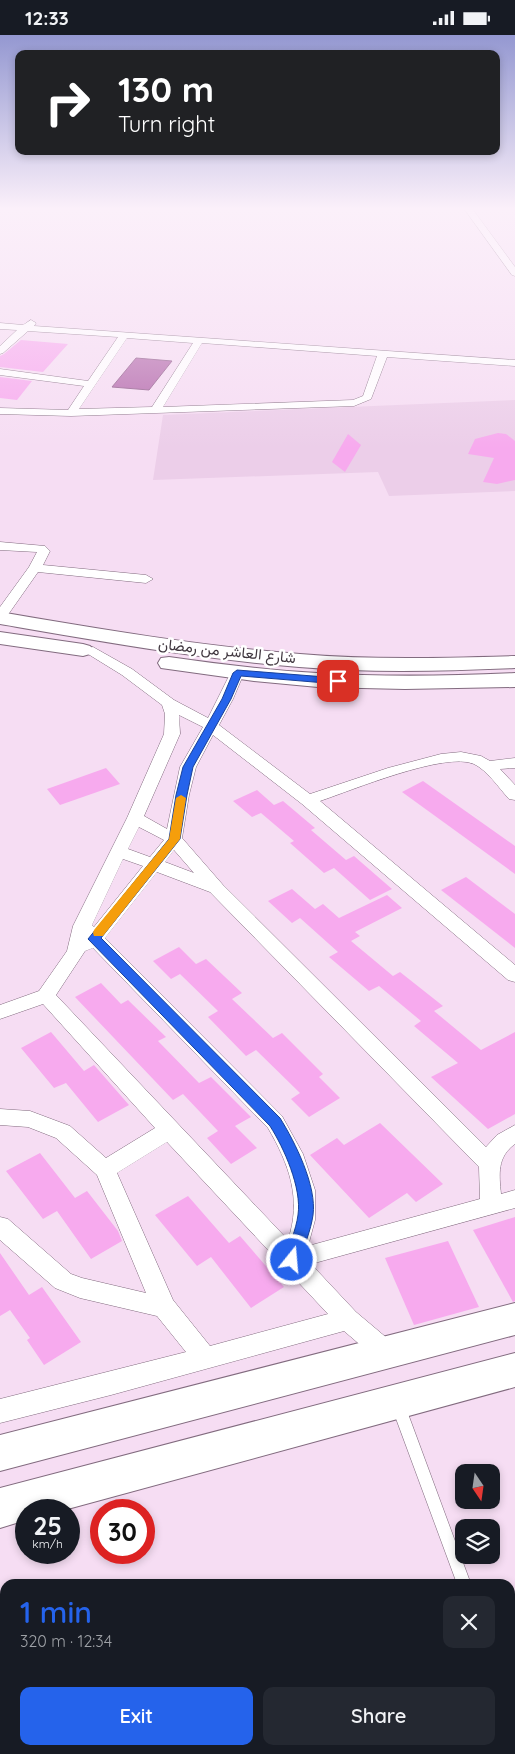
<!DOCTYPE html>
<html lang="en">
<head>
<meta charset="utf-8">
<style>
  :root { --surface:#171b24; --page:#242831; --text:#f1f3f6; --muted:#9ea1a6; --accent:#2563eb }
  body { margin:0; font-family:Quicksand,Vazirmatn,sans-serif; background:var(--page); color:var(--text); height:100vh; display:flex; flex-direction:column; font-size:19px; white-space:nowrap }
  * { box-sizing:border-box; margin:0 }
  p { font-size:16px; color:var(--muted) }
  .icon { flex:none; width:28px; height:28px; fill:none; stroke:currentColor; stroke-width:2; stroke-linecap:round; stroke-linejoin:round }
  .map { position:relative; flex:1; overflow:hidden }
  .sheet { position:absolute; left:0px; top:1544px; width:515px; height:176px; display:flex; flex-direction:column; background:var(--surface); border-radius:15px 15px 0 0; box-shadow:0 2px 8px #0003 }
  .sheet>* { flex:none }
  .banner { position:absolute; left:15px; top:15px; width:485px; height:105px; border-radius:10px; box-shadow:0 2px 8px #0003; background:#202124; color:#fff; overflow:hidden }
  .needle { width:32px; rotate:167deg }
  .tools { position:absolute; left:455px; top:1429px; display:grid; gap:10px }
  .tools a { display:grid; place-items:center; width:45px; height:45px; border-radius:10px; background:var(--surface); box-shadow:0 2px 8px #0003; font-size:25px }
  .speed { position:absolute; left:15px; top:1464px; display:flex; gap:10px; font-size:25px; font-weight:700; text-align:center }
  .speed>* { display:grid; place-content:center; width:65px; height:65px; border-radius:50%; background:var(--surface); box-shadow:0 2px 8px #0003; line-height:1 }
  .speed small { font-size:12px; font-weight:400 }
  .speed .limit { border:8px solid #d22; background:#fff; color:#111 }
  .pin { position:absolute; display:grid; place-items:center; width:42px; height:42px; color:#fff; margin:-21px; border-radius:10px; box-shadow:0 2px 8px #0006 }
  .me { position:absolute; width:55px; margin:-28px; rotate:17deg; stroke-linejoin:round; filter:drop-shadow(0 0 4px #0008) }
  .turn { display:flex; align-items:center; gap:18px; height:105px; padding:0 20px; font-size:22px }
  .turn .icon { width:65px; height:65px; stroke-width:2.5 }
  .turn b { display:block; font-size:35px; line-height:42px }
  .round { display:grid; place-items:center; flex:none; width:52px; height:52px; border-radius:10px; background:var(--page) }
  .overview { display:flex; align-items:center; justify-content:space-between; height:85px; padding:0 20px }
  h1 { font-size:30px; font-weight:600; line-height:38px; color:var(--accent) }
  .cta { display:flex; gap:10px; margin-top:auto; padding:10px 20px }
  .cta a { flex:1; height:58px; border-radius:10px; background:var(--accent); color:#fff; font-size:20px; font-weight:600; line-height:58px; text-align:center }
  .cta a+a { background:var(--page); color:var(--text) }
  .status { display:flex; justify-content:space-between; align-items:center; height:35px; padding:0 25px; background:var(--surface); direction:ltr }
  .status svg { height:14px; fill:currentColor }
  .map>svg:first-child { display:block }
  .built { fill:#eccee9 }
  .green { fill:#fdbff6 }
  .water { fill:#b66dae; stroke:#935d8d }
  .building { fill:#f7aaee }
  .lines { fill:none; stroke-linecap:round; stroke-linejoin:round }
  .lane-casing { stroke:#826b7f; stroke-width:14 }
  .street-casing { stroke:#826b7f; stroke-width:1 }
  .primary-casing { stroke:#826b7f; stroke-width:2 }
  .lane { stroke:#fff; stroke-width:13 }
  .street { fill:#fff; fill-rule:evenodd }
  .primary { fill:#fff; fill-rule:evenodd }
  .route { fill:#2563eb; stroke:#184099 }
  .slow { fill:#f59e0b }
  .labels { text-anchor:middle; stroke-width:5; stroke-linejoin:round; paint-order:stroke }
  .street-label { font-size:15px; fill:#413840; stroke:#fff }
</style>
</head>
<body>
<div class="status"><b>12:33</b><svg viewBox="0 0 49 12"><path d="M0 12V9h3v3zM5 12V6h3v6zM10 12V3h3v9zM15 12V0h3v12zM26 1h20v11H26zM47 4h2v5h-2z"/></svg></div>
<div class="map">
<svg width="515" height="1719" viewBox="0 0 515 1719">
  <rect width="100%" height="100%" fill="#f6ddf3"/>
  <polygon class="built" points="515,365 515,456 389,461 378,437 153,445 163,380"/>
  <g class="green">
    <polygon points="5,1598 5,1715 171,1715 172,1719 0,1719 0,1599"/>
    <polygon points="202,1715 426,1715 427,1719 203,1719"/>
  </g>
  <polygon class="water" points="136,323 172,326 149,355 112,352"/>
  <g class="building">
    <polygon points="21,305 68,309 43,337 0,332 0,321 4,319"/>
    <polygon points="0,342 32,346 17,365 0,363"/>
    <polygon points="498,398 506,399 515,406 515,445 497,449 483,447 494,423 468,419 475,404"/>
    <polygon points="348,399 361,410 345,437 332,427"/>
    <polygon points="106,733 120,749 60,770 47,754"/>
    <polygon points="423,746 515,811 515,839 402,757"/>
    <polygon points="257,755 274,770 283,766 315,793 311,795 346,825 354,821 392,854 370,865 334,833 324,838 290,808 294,806 261,778 252,782 233,766"/>
    <polygon points="466,842 515,879 515,913 441,855"/>
    <polygon points="292,854 315,874 323,869 339,883 387,860 402,873 355,897 360,901 351,906 393,941 400,937 443,971 434,976 481,1015 515,997 515,1079 488,1094 431,1042 458,1028 414,991 421,986 379,951 369,956 329,922 338,917 300,883 292,888 268,866"/>
    <polygon points="179,912 196,929 206,924 242,958 232,964 273,1003 282,998 323,1039 319,1042 340,1063 309,1082 291,1064 300,1058 256,1015 246,1021 208,982 218,976 180,939 171,944 153,926"/>
    <polygon points="101,948 121,969 128,965 166,1002 158,1006 199,1048 211,1042 251,1082 235,1091 257,1113 231,1129 207,1103 218,1096 183,1059 173,1065 75,962"/>
    <polygon points="51,997 84,1036 94,1030 129,1070 98,1087 66,1048 54,1053 21,1013"/>
    <polygon points="380,1088 443,1149 416,1167 407,1158 369,1183 310,1120 337,1103 344,1110"/>
    <polygon points="40,1118 75,1163 87,1156 118,1196 122,1206 91,1224 57,1176 43,1184 6,1136"/>
    <polygon points="188,1161 229,1208 240,1201 284,1252 251,1273 211,1222 197,1231 155,1180"/>
    <polygon points="515,1182 515,1266 513,1267 473,1195"/>
    <polygon points="448,1206 479,1272 414,1290 385,1223"/>
    <polygon points="0,1218 29,1260 42,1252 81,1307 44,1330 27,1305 30,1303 10,1275 0,1281"/>
  </g>
  <g class="lines">
    <g class="lane-casing">
      <g id="lane">
        <polyline points="399,1373 464,1549"/>
        <polyline points="510,1675 515,1689"/>
      </g>
    </g>
    <g class="street-casing">
      <g id="street">
        <polygon points="463,172 471,172 515,232 515,241 512,240"/>
        <path d="M31 285 36 288 34 291 515 325V331L387 322 371 364 354 371 71 381 0 379V373L68 375 84 351 0 340V334L88 346 118 302 28 296 3 318 0 319V311L17 295 0 294V288L23 290ZM127 303 193 308 152 372 79 374ZM202 308 377 321 363 361 353 365 163 372Z"/>
        <polygon points="0,507 45,511 50,516 43,530 146,540 153,544 146,548 38,537 5,584 0,585 0,572 29,532 37,517 0,515"/>
        <path d="M93 612 132 634 174 665 208 683 232 635H242L244 638 233 664 219 690 310 759 388 733 441 719 461 717 481 721 490 726 515 723V733L500 734 515 750V765L509 764C498 752 488 736 474 729 446 716 350 756 320 766L515 930V947L508 945 302 769 213 700 196 732 189 760 182 803 223 850 486 1112 497 1100 515 1090V1109C497 1122 499 1139 501 1159L515 1155V1173L311 1229 356 1277 394 1309 398 1317 394 1325 386 1328 378 1325 344 1296 111 1360 0 1388V1364L186 1317 157 1281 80 1263 55 1253 0 1205V1182L8 1184 71 1239 82 1243 146 1258 97 1140 56 1103 28 1092 0 1090V1074L30 1076 70 1091 106 1123 155 1093 43 969 0 984V970L39 956 67 916 73 891 127 783 164 699 165 679 162 670 122 640 88 619 86 616 88 613ZM179 680 203 692 180 732 167 794 144 781 180 699ZM139 792 164 805 150 822 128 814ZM174 815 194 838 165 827ZM123 824 143 831 94 892 92 890ZM157 837 210 857 479 1132 480 1164 308 1211 315 1185V1155L303 1119 282 1081 105 903ZM93 913 268 1093C289 1129 302 1164 288 1205L56 960 85 916ZM167 1107 328 1279 210 1311 173 1265 117 1138Z"/>
      </g>
    </g>
    <g class="primary-casing">
      <g id="primary">
        <path d="M0 577C99 594 199 611 300 619 371 625 443 623 515 621V633C443 636 371 638 299 632 199 624 99 606 0 589Z"/>
        <polygon points="0,597 83,609 90,611 94,615 90,619 83,621 0,609"/>
        <path d="M169 622C218 629 267 635 317 638 383 642 449 641 515 638V652L405 654 318 652 254 646 161 633 158 628 161 623Z"/>
        <polygon points="515,1268 515,1300 0,1436 0,1400"/>
        <polygon points="515,1318 515,1352 64,1475 26,1475 26,1485 0,1493 0,1453"/>
      </g>
    </g>
    <use href="#lane" class="lane"/>
    <use href="#street" class="street"/>
    <use href="#primary" class="primary"/>
  </g>
  <linearGradient id="sky" x2="0" y2="1"><stop stop-color="#9498d1"/><stop offset="0.42" stop-color="#fbf0fa"/><stop offset="1" stop-color="#fbf0fa" stop-opacity="0"/></linearGradient>
  <rect width="515" height="413" fill="url(#sky)"/>
  <path class="route" d="M237 635 338 643 343 646 338 649 241 641 231 664 193 732 187 760 180 804 101 903 280 1083C295 1107 317 1151 313 1180 311 1195 304 1211 300 1225L297 1229 292 1231 287 1229 285 1225C289 1210 296 1195 298 1180 302 1153 284 1113 270 1091L88 904 169 804 176 760 183 732 222 664 233 638Z"/>
  <polygon class="slow" points="181,760 186,763 180,804 103,901 94,901 93,898 94,895 169,804 176,763"/>
  <g class="labels">
    <g class="street-label">
      <text transform="translate(227 616) rotate(6)" y="5">شارع العاشر من رمضان</text>
    </g>
  </g>
</svg>
<div class="tools">
<a><svg class="needle" viewBox="-14 -14 28 28"><path d="M0-13l5 13h-10z" fill="#e53935"/><path d="M0 13l5-13h-10z" fill="#9ea1a6"/></svg></a>
<a><svg class="icon" aria-label="layers" viewBox="0 0 24 24"><path d="M12 4l9 5-9 5-9-5zM3 14l9 5 9-5"/></svg></a>
</div>
<div class="speed"><div>25<small>km/h</small></div><div class="limit">30</div></div>
<div class="pin" style="left:338px;top:646px;background:#d93025"><svg class="icon" aria-label="arrive" viewBox="0 0 24 24"><path d="M6 21V4h12l-3 4 3 4H6"/></svg></div>
<svg class="me" style="left:292px;top:1225px" viewBox="-20 -20 40 40"><circle r="17" fill="#2563eb" stroke="#fff" stroke-width="3"/><path d="M0-11L8 9 0 5-8 9z" fill="#fff"/></svg>
<div class="banner">
<div class="turn"><svg class="icon" aria-label="right" viewBox="0 0 24 24"><path d="M7 20v-9h11M14 6l5 5-5 5"/></svg><div><b>130 m</b>Turn right</div></div>
</div>
<section class="sheet">
<div class="overview"><div><h1>1 min</h1><p>320 m · 12:34</p></div><a class="round"><svg class="icon" aria-label="close" viewBox="0 0 24 24"><path d="M6 6l12 12M18 6L6 18"/></svg></a></div>
<div class="cta"><a>Exit</a><a>Share</a></div>
</section>
</div>
</body>
</html>
